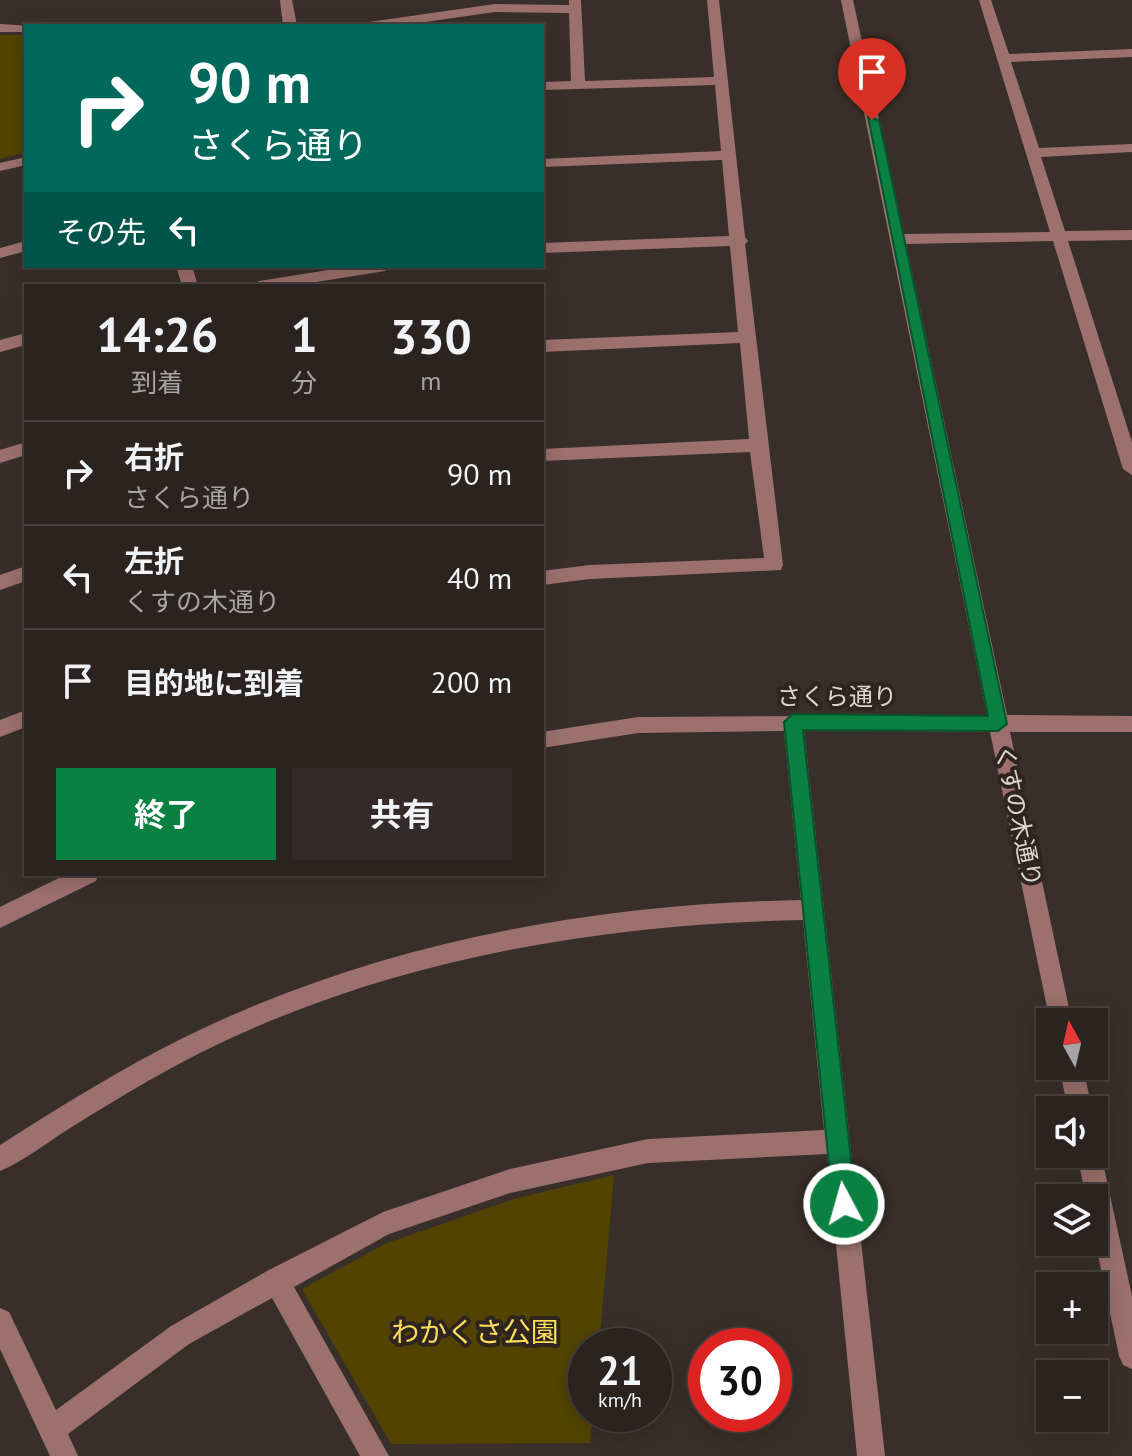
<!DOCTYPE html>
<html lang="ja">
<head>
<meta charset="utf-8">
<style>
  :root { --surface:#2b2320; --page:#332b29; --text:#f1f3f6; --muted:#a6a4a5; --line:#47403e; --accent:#0b8043 }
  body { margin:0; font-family:"PT Sans","Noto Sans JP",sans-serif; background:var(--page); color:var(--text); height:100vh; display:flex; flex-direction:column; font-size:30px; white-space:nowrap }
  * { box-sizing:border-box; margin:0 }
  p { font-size:26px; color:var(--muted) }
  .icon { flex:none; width:44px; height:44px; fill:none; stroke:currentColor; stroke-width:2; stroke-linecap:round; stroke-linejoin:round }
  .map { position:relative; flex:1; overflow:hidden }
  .sheet { position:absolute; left:24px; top:284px; width:520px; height:592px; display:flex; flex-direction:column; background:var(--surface); border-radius:0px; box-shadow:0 4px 20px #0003,0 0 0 2px var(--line) }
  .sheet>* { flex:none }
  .top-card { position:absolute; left:24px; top:24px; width:520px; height:244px; border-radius:0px; box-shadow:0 4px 20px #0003,0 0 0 2px var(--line); background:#00695c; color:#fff; overflow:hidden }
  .needle { width:52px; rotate:352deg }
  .controls { position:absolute; left:1036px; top:1008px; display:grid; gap:16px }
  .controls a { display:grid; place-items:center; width:72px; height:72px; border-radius:0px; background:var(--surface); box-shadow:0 4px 20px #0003,0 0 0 2px var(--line); font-size:40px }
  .speed { position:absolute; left:568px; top:1328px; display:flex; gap:16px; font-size:40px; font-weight:700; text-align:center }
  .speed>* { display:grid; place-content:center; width:104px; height:104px; border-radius:50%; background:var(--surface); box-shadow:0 4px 20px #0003,0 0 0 2px var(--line); line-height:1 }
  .speed small { font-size:20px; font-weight:400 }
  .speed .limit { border:12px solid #d22; background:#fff; color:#111 }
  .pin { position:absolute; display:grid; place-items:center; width:68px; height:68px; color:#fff; margin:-82px -34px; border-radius:50% 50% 50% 0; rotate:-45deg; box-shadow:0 0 8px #0007 }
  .pin .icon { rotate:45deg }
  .me { position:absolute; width:88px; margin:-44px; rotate:354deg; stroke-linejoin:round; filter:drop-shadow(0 0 6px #0008) }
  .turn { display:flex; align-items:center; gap:28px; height:168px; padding:0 32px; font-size:36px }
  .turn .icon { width:104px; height:104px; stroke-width:2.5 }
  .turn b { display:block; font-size:56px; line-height:68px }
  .then { display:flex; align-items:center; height:76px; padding:0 32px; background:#0003; gap:16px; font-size:30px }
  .eta { display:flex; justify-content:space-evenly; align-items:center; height:136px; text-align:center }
  .eta b { font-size:48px; font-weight:700; line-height:56px }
  .action { display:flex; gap:16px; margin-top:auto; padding:16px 32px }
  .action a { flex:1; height:92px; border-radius:0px; background:var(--accent); color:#fff; font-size:32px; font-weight:700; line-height:92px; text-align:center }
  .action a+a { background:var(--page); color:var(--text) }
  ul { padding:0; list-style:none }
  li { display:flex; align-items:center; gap:24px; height:104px; padding:0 32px; border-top:2px solid var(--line) }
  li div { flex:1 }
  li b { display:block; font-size:30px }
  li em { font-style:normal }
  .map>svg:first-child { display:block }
  .green { fill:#524400 }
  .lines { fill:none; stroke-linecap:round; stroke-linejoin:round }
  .minor { fill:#9c716d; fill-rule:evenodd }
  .route { fill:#0b8043; stroke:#07532c; stroke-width:2 }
  .labels { text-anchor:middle; stroke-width:8; stroke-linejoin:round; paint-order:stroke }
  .street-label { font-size:24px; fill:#ddd6d3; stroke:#2f2520 }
  .near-park-label { font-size:28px; fill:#fcde5a; stroke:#2f2520 }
</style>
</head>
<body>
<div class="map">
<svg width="1132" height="1456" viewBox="0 0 1132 1456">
  <rect width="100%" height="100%" fill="#392f2a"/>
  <g class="green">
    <polygon points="0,35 26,35 26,152 0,159"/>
    <polygon points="614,1175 599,1346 586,1346 586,1414 593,1414 590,1443 391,1444 302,1289 387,1243 514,1199"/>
  </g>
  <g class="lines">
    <g class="minor">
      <polygon points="280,0 292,0 297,26 283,26"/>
      <polygon points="569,0 581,0 585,81 714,77 707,0 719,0 745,237 748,241 745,244 783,565 781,570 590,579 542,585 542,571 590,565 764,558 750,452 542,461 542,449 749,439 740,343 542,352 542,340 738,332 730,246 542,253 542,243 729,236 722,160 542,167 542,159 721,151 715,85 542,90 542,82 571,81 569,13 495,12 397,26 362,26 369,22 495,4 569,5"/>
      <path d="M841 0H853L904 234 1050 232 979 0H991L1009 54 1132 49V57L1011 62 1039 148 1132 144V152L1041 157 1065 231 1132 230V240L1068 241 1132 442V475L1123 469 1053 241 906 244 1007 715 1132 716V732H1010L1072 1022H1050L990 732 804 730 885 1456H857L827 1154 648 1163 510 1193 389 1234 294 1287 389 1456H360L272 1298 189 1344 68 1434 78 1456H50L0 1349V1308L9 1312 56 1410 171 1326 267 1271 383 1212 510 1169 648 1139 824 1130 803 920C596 924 385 960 198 1054 153 1077 110 1103 67 1130 45 1144 24 1161 0 1171V1145C60 1107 120 1069 183 1038 375 943 589 904 801 900L784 731 638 733 542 748V732L638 717 987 715Z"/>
      <polygon points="0,24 31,26 26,26 26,32 0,32"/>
      <polygon points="26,157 26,165 0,171 0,163"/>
      <polygon points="26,241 26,251 0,258 0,248"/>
      <polygon points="176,266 192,266 198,286 182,286"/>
      <polygon points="353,266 393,266 385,271 291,286 251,286 259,281"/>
      <polygon points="26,333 26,345 0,352 0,340"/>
      <polygon points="26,442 26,455 0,463 0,450"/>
      <polygon points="26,566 26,581 0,590 0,575"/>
      <polygon points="26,710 26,727 0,737 0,720"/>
      <polygon points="67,874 99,874 96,881 0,928 0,907"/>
      <polygon points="1059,1066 1083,1066 1092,1110 1068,1110"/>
      <polygon points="1094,1144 1101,1154 1132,1296 1132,1369 1123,1365 1119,1356 1094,1236 1094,1198 1086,1198 1077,1154 1094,1154"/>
    </g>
  </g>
  <polygon class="route" points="868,117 879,120 1007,724 998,731 803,730 856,1204 852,1212 844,1215 836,1212 833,1204 784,722 793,714 988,716"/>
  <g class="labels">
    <g class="street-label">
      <text x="837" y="705">さくら通り</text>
      <text transform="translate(1018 816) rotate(78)" y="8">くすの木通り</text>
    </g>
    <g class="near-park-label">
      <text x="475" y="1342">わかくさ公園</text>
    </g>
  </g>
</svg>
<div class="controls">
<a><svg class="needle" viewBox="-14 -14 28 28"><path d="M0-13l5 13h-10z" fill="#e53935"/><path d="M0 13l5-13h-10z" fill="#a6a4a5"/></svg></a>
<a><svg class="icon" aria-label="sound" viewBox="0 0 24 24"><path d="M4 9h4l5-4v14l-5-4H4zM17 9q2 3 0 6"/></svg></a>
<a><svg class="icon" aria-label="layers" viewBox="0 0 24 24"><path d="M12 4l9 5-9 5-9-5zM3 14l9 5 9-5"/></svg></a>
<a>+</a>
<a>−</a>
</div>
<div class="speed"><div>21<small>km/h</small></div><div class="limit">30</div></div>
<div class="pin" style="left:872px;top:120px;background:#d93025"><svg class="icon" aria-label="arrive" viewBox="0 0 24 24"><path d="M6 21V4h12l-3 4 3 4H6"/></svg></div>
<svg class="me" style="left:844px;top:1204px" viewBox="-20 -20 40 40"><circle r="17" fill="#0b8043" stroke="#fff" stroke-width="3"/><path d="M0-11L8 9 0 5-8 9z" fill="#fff"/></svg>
<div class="top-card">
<div class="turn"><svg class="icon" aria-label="right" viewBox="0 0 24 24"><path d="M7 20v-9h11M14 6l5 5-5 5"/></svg><div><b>90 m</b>さくら通り</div></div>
<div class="then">その先<svg class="icon" aria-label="left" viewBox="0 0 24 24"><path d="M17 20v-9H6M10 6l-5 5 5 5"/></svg></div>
</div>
<section class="sheet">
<div class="eta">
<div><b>14:26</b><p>到着</p></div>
<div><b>1</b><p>分</p></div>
<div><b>330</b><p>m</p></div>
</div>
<ul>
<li><svg class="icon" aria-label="right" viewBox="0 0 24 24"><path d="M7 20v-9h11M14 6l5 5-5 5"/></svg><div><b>右折</b><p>さくら通り</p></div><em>90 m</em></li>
<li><svg class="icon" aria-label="left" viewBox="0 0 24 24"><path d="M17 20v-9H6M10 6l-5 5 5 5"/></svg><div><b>左折</b><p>くすの木通り</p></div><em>40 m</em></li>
<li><svg class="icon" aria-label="arrive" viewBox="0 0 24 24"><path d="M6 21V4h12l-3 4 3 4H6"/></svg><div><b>目的地に到着</b></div><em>200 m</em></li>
</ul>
<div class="action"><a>終了</a><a>共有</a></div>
</section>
</div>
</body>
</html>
